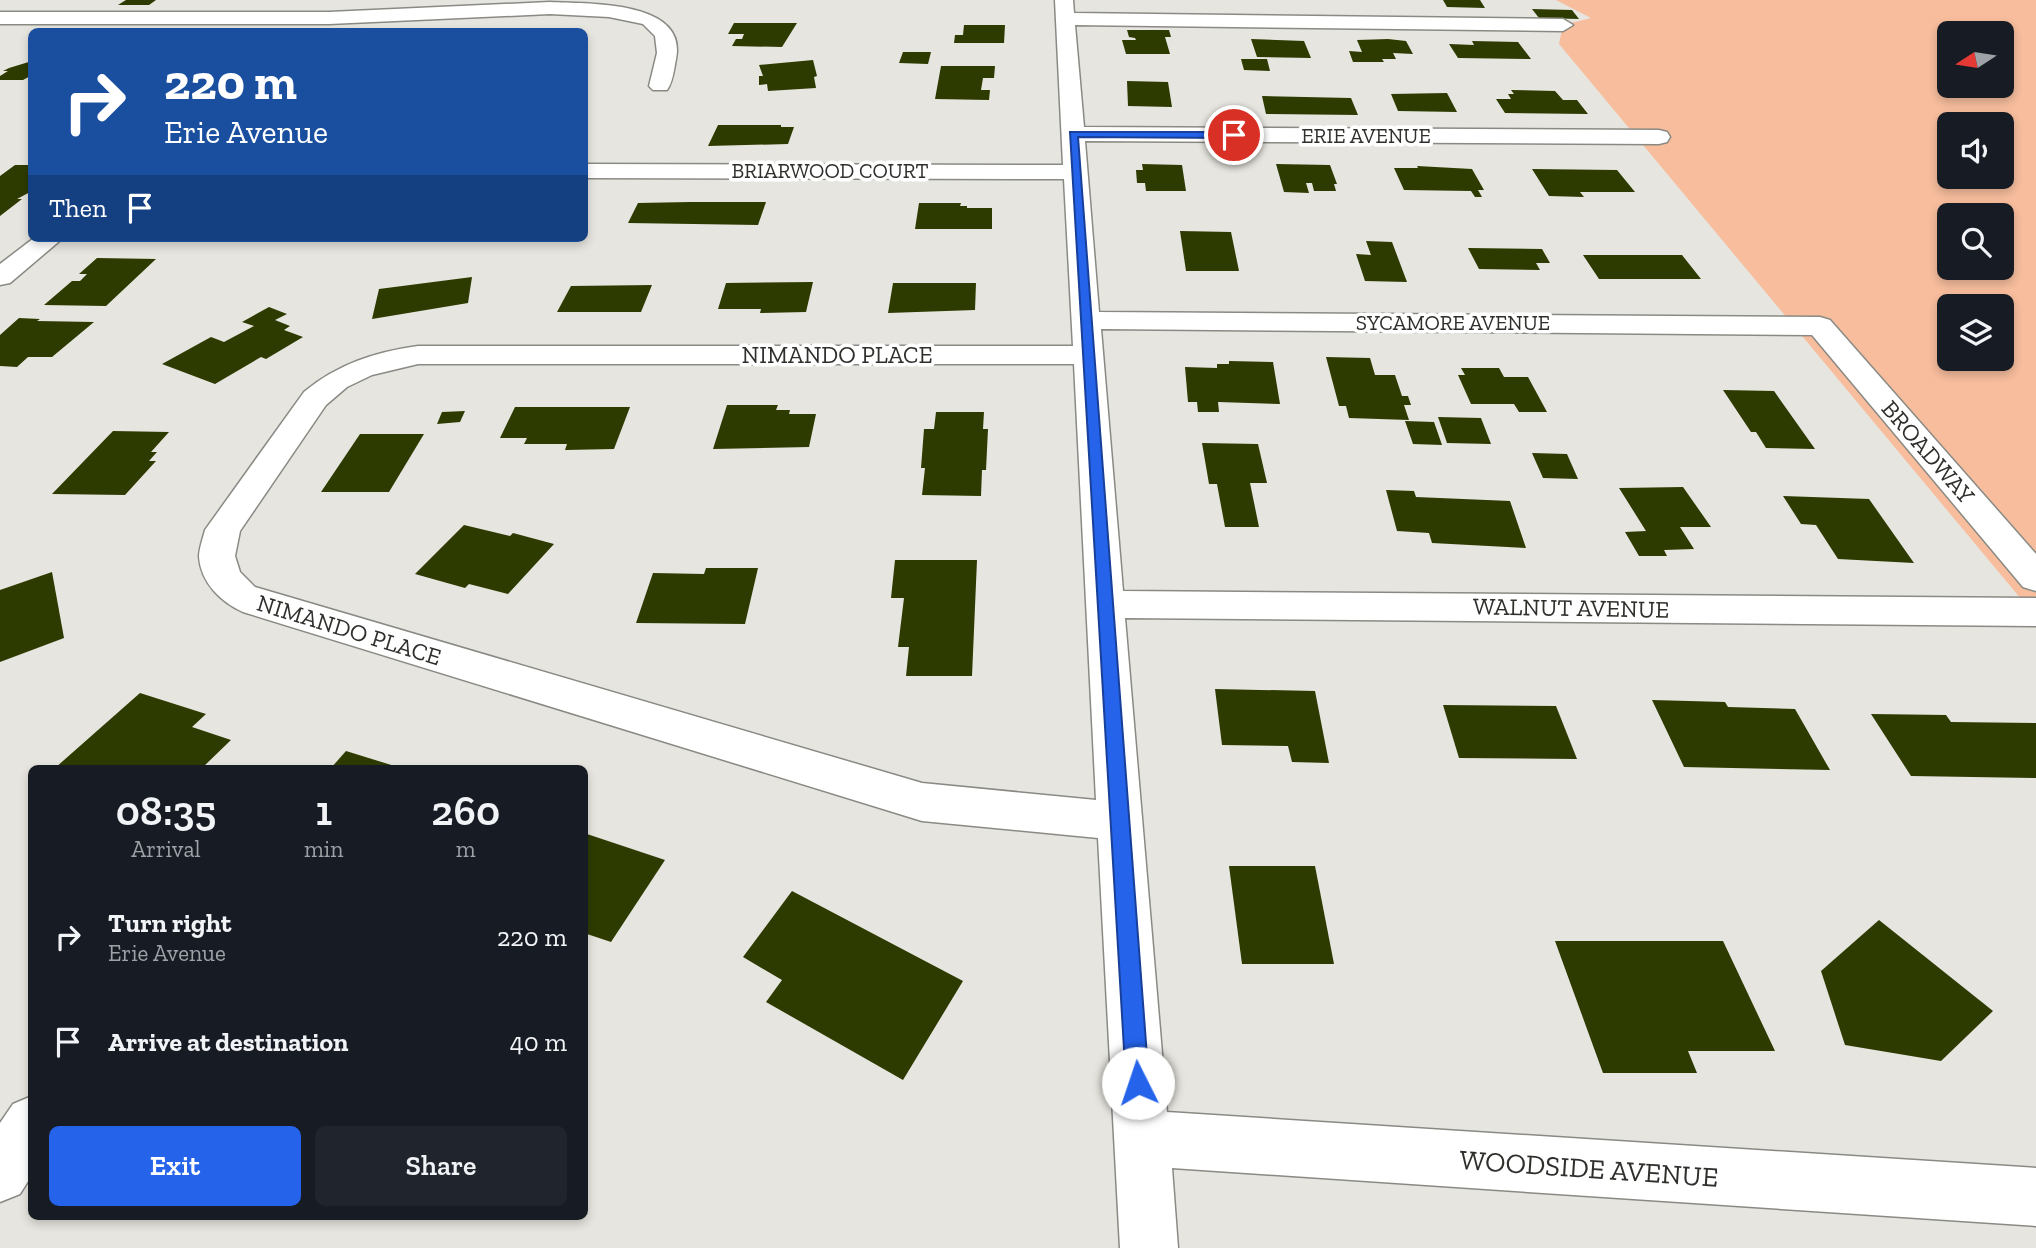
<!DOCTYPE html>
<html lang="en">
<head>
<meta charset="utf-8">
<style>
  :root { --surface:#171b24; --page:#20242c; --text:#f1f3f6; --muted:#9ea1a6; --accent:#2563eb }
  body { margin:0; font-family:"Zilla Slab",serif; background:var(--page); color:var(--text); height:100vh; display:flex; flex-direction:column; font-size:26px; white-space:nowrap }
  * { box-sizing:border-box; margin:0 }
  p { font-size:23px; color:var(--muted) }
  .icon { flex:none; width:38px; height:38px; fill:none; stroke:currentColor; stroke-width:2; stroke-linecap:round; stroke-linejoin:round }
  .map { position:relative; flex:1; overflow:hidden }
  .sheet { position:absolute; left:28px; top:765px; width:560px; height:455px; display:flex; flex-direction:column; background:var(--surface); border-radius:10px; box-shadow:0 4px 10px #0003 }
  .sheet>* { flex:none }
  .guide { position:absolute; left:28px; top:28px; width:560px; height:214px; border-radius:10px; box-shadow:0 4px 10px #0003; background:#1a4fa0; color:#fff; overflow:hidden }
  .needle { width:46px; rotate:258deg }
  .tools { position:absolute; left:1937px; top:21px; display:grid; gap:14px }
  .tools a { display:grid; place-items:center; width:77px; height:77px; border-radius:10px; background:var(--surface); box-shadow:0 4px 10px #0003; font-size:35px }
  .pin { position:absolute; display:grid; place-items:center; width:60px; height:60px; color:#fff; margin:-30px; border:4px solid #fff; border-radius:50%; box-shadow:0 2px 7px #0007 }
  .me { position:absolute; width:77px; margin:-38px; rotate:356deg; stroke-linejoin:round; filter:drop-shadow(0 0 5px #0008) }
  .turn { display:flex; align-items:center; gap:24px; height:147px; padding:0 21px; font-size:32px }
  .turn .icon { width:91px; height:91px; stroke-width:2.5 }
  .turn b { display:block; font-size:49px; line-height:60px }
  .then { display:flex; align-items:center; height:66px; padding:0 21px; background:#0003; gap:14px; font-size:26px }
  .eta { display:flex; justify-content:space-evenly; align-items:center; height:119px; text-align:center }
  .eta b { font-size:42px; font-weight:600; line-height:49px }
  .cta { display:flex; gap:14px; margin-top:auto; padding:14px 21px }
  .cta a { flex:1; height:80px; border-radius:10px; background:var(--accent); color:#fff; font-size:28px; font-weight:600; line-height:80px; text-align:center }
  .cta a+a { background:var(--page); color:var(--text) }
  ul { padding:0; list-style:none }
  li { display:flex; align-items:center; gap:21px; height:105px; padding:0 21px }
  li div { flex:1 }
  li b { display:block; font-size:26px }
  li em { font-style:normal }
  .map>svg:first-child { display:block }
  .green { fill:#f7bd9d; fill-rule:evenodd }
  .building { fill:#2d3b00 }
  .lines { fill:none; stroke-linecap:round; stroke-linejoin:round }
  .minor-casing { stroke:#8a8a84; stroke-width:3 }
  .minor { fill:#fff; fill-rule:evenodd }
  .route { fill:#2563eb; stroke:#184099; stroke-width:2 }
  .labels { text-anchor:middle; stroke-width:7; stroke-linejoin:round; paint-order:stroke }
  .far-street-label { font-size:21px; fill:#2f2f2c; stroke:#fff }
  .street-label { font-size:24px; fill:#2f2f2c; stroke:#fff }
  .near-street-label { font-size:28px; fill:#2f2f2c; stroke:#fff }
</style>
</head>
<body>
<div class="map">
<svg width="2036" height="1248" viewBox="0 0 2036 1248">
  <rect width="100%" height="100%" fill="#e6e5df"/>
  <path class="green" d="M1556 0H2036V617L1559 44 1563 25 1591 18ZM1950 33H2002V86H1950ZM1950 124H2002V177H1950ZM1950 215H2002V268H1950ZM1950 306H2002V359H1950Z"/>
  <g class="building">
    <polygon points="126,0 156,0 149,5 118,5"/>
    <polygon points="1443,0 1480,0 1485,8 1447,7"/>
    <polygon points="1532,9 1572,10 1579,19 1539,18"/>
    <polygon points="734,23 797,23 782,47 732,46 736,39 742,39 744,34 728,34"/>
    <polygon points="964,25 1005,25 1004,43 954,43 955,35 963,35"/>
    <polygon points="1127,30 1169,30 1171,37 1165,37 1170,54 1126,54 1122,40 1136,40 1135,38 1129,37"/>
    <polygon points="1251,39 1304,41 1311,58 1257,57"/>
    <polygon points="1388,39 1406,41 1413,54 1393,53 1396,59 1382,59 1384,62 1353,62 1349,51 1362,52 1357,40"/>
    <polygon points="1472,41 1518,42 1531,59 1458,58 1449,44 1474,45"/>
    <polygon points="903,52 931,52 928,64 899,63"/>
    <polygon points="1241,59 1267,59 1270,71 1244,70"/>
    <polygon points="813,60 817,76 814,77 816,88 768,91 767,84 759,85 759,76 763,76 759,65"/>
    <polygon points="32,61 32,75 23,80 0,80 0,76 8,71 3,71 9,68"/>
    <polygon points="941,66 995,66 994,78 983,78 981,90 990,90 989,100 935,99"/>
    <polygon points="1127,81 1168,82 1172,107 1128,106"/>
    <polygon points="1511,90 1555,91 1563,100 1577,100 1588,114 1505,113 1496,99 1511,99 1508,94 1514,94"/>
    <polygon points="1447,93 1457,112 1398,111 1391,94"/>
    <polygon points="1262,96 1351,98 1358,115 1266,114"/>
    <polygon points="718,125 781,125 781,127 794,127 788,144 708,146"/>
    <polygon points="1142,164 1182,165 1186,191 1146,191 1145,183 1137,183 1136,170 1143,170"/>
    <polygon points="1276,164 1330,165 1337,184 1334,184 1336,191 1314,191 1312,183 1306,183 1309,193 1284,192"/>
    <polygon points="15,165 32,165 32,191 17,199 22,199 0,216 0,176"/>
    <polygon points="1417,166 1472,169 1484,190 1478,190 1482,197 1475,197 1471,191 1404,190 1394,168 1418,168"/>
    <polygon points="1532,169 1617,170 1635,192 1580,192 1584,197 1549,196"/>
    <polygon points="690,202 766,202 758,225 628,223 638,203"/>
    <polygon points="919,203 961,203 960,206 967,206 967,208 992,208 992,229 915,229"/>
    <polygon points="1180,231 1231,232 1239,271 1186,271"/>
    <polygon points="1366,241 1392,242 1407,282 1365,281 1356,254 1371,255"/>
    <polygon points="1468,248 1542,249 1550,263 1536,263 1540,270 1479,269"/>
    <polygon points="1583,255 1682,255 1701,279 1599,279"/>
    <polygon points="97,258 156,259 106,306 44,305 72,281 80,281 87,274 79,274"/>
    <polygon points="472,277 468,303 372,319 379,289"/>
    <polygon points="813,282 806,312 760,313 761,309 718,309 726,283"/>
    <polygon points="893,283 976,283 975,310 888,313"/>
    <polygon points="652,285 641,312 557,312 571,286"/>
    <polygon points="269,307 287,314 275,320 290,326 284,330 303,337 266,359 261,357 215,384 162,364 211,337 224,342 254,326 242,322"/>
    <polygon points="19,318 40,319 37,321 94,322 52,357 28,357 17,367 0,366 0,335"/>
    <polygon points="1326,357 1370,358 1375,375 1395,375 1402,396 1408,396 1411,405 1404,405 1409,420 1349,418 1346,406 1339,406"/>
    <polygon points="1229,361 1273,362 1280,404 1218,402 1219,412 1198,412 1197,402 1188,402 1185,367 1217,368 1217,364 1229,364"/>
    <polygon points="1461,368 1499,368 1504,377 1528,377 1547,412 1519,412 1514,404 1471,404 1458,375 1465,375"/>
    <polygon points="1723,390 1774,391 1815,449 1766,448 1756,432 1751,432"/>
    <polygon points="727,405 778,405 776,410 790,410 789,414 816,414 809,447 713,449"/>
    <polygon points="515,407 630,407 614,449 565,450 567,444 524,444 527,438 500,438"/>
    <polygon points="465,411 460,422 437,424 442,412"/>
    <polygon points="936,412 984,412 983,429 988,429 986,470 982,470 981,496 922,495 925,468 921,468 924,429 934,429"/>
    <polygon points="1438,417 1481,418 1491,444 1447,443"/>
    <polygon points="1405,421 1434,422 1442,445 1413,444"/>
    <polygon points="113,431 169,432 151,452 157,452 149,461 156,461 125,495 52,494"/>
    <polygon points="360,434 424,434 389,492 321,492"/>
    <polygon points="1202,443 1258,444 1267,483 1250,483 1259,527 1225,527 1217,484 1209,484"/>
    <polygon points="1532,453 1567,454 1578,479 1543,478"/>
    <polygon points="1683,487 1711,527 1680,527 1694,549 1664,550 1667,556 1639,556 1625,532 1646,531 1619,488"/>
    <polygon points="1386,490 1414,491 1416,497 1510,501 1526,548 1432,543 1429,533 1397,531"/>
    <polygon points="1783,496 1869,499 1914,563 1838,559 1816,525 1801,524"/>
    <polygon points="464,525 510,536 513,533 554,544 508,594 469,584 465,588 415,574"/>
    <polygon points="895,560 977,560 972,676 906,676 909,647 898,647 904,598 891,598"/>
    <polygon points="706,568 758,568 745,624 636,623 653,573 704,574"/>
    <polygon points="52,572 64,638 0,662 0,590"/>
    <polygon points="1215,689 1315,691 1329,763 1292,762 1288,746 1222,745"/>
    <polygon points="140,693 206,714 192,727 231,740 202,768 55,768"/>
    <polygon points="1652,700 1725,702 1728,707 1795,709 1830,770 1684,767"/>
    <polygon points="1443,705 1556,706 1577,759 1459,758"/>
    <polygon points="1871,714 1946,715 1951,722 2036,723 2036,778 1911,776"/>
    <polygon points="346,751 401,768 331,768"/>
    <polygon points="584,833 665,860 611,942 584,933"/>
    <polygon points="1229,866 1315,866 1334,964 1242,964"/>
    <polygon points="792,891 963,981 903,1080 766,1002 782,980 743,957"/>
    <polygon points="1879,920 1993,1011 1941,1061 1845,1045 1821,971"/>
    <polygon points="1555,941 1723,941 1775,1051 1688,1051 1697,1073 1603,1073"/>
  </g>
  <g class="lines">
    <g class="minor-casing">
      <g id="minor">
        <path d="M1055 0H1073L1074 13 1563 19 1573 25 1563 31 1075 25 1084 127 1659 130 1667 132 1670 137 1667 142 1659 144 1085 141 1099 312 1820 317 1830 320 2036 554V591L2023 587 1812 335 1101 329 1123 591 2036 598V626L1125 618 1167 1112 2036 1168V1226L1172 1168 1178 1248H1120L1098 838 922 821 243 612C221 602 201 583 199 557 199 549 203 538 205 530L304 392C338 364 375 352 418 346H1073L1064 179 584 178V164L1063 165ZM418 364H1074L1096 800 922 783 255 587 240 572 235 556 240 531 326 405 347 387 372 375Z"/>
        <path d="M550 2C588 4 688 0 676 59 674 69 673 82 667 90H653L649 86 657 53 655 36 643 24 609 17 550 14 329 24H0V12H329Z"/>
        <polygon points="34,238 63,238 10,283 0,285 0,264"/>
        <polygon points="32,1096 32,1175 20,1194 0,1202 0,1123 13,1104"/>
      </g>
    </g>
    <use href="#minor" class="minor"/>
  </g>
  <polygon class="route" points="1070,132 1234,132 1239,135 1234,138 1078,137 1149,1083 1145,1091 1138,1094 1130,1091 1126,1083"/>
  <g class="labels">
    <g class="far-street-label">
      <text x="1366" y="143">ERIE AVENUE</text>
      <text x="830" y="178">BRIARWOOD COURT</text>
      <text x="1453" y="330">SYCAMORE AVENUE</text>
    </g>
    <g class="street-label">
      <text x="837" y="363">NIMANDO PLACE</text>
      <text transform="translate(1928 452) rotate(49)" y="8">BROADWAY</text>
      <text transform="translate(1571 608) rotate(1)" y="8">WALNUT AVENUE</text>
      <text transform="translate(349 630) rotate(17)" y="8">NIMANDO PLACE</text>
    </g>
    <g class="near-street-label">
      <text transform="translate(1589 1168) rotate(4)" y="10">WOODSIDE AVENUE</text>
    </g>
  </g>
</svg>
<div class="tools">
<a><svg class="needle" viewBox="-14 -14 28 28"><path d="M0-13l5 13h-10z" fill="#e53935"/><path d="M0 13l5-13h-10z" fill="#9ea1a6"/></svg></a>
<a><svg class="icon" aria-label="sound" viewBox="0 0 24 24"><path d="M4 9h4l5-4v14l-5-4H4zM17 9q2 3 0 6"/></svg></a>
<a><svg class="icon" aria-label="search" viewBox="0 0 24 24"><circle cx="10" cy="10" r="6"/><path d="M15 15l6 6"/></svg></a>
<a><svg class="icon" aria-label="layers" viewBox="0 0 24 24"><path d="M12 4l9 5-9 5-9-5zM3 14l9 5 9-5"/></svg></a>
</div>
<div class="pin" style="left:1234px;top:135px;background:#d93025"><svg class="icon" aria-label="arrive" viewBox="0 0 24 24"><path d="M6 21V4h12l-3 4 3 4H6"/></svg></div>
<svg class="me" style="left:1138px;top:1083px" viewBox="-20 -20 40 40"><circle r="19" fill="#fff"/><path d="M0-13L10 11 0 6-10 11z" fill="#2563eb"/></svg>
<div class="guide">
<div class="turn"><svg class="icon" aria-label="right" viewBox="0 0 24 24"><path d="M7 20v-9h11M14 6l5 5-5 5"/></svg><div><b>220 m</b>Erie Avenue</div></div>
<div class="then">Then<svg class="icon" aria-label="arrive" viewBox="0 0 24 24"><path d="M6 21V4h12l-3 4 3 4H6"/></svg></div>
</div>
<section class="sheet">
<div class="eta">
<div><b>08:35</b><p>Arrival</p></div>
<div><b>1</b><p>min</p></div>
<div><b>260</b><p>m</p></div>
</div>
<ul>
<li><svg class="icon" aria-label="right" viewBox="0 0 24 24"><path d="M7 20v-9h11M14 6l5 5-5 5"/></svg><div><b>Turn right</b><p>Erie Avenue</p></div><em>220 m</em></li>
<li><svg class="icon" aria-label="arrive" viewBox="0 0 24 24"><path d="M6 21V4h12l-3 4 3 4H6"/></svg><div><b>Arrive at destination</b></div><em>40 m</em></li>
</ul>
<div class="cta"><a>Exit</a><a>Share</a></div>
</section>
</div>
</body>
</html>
